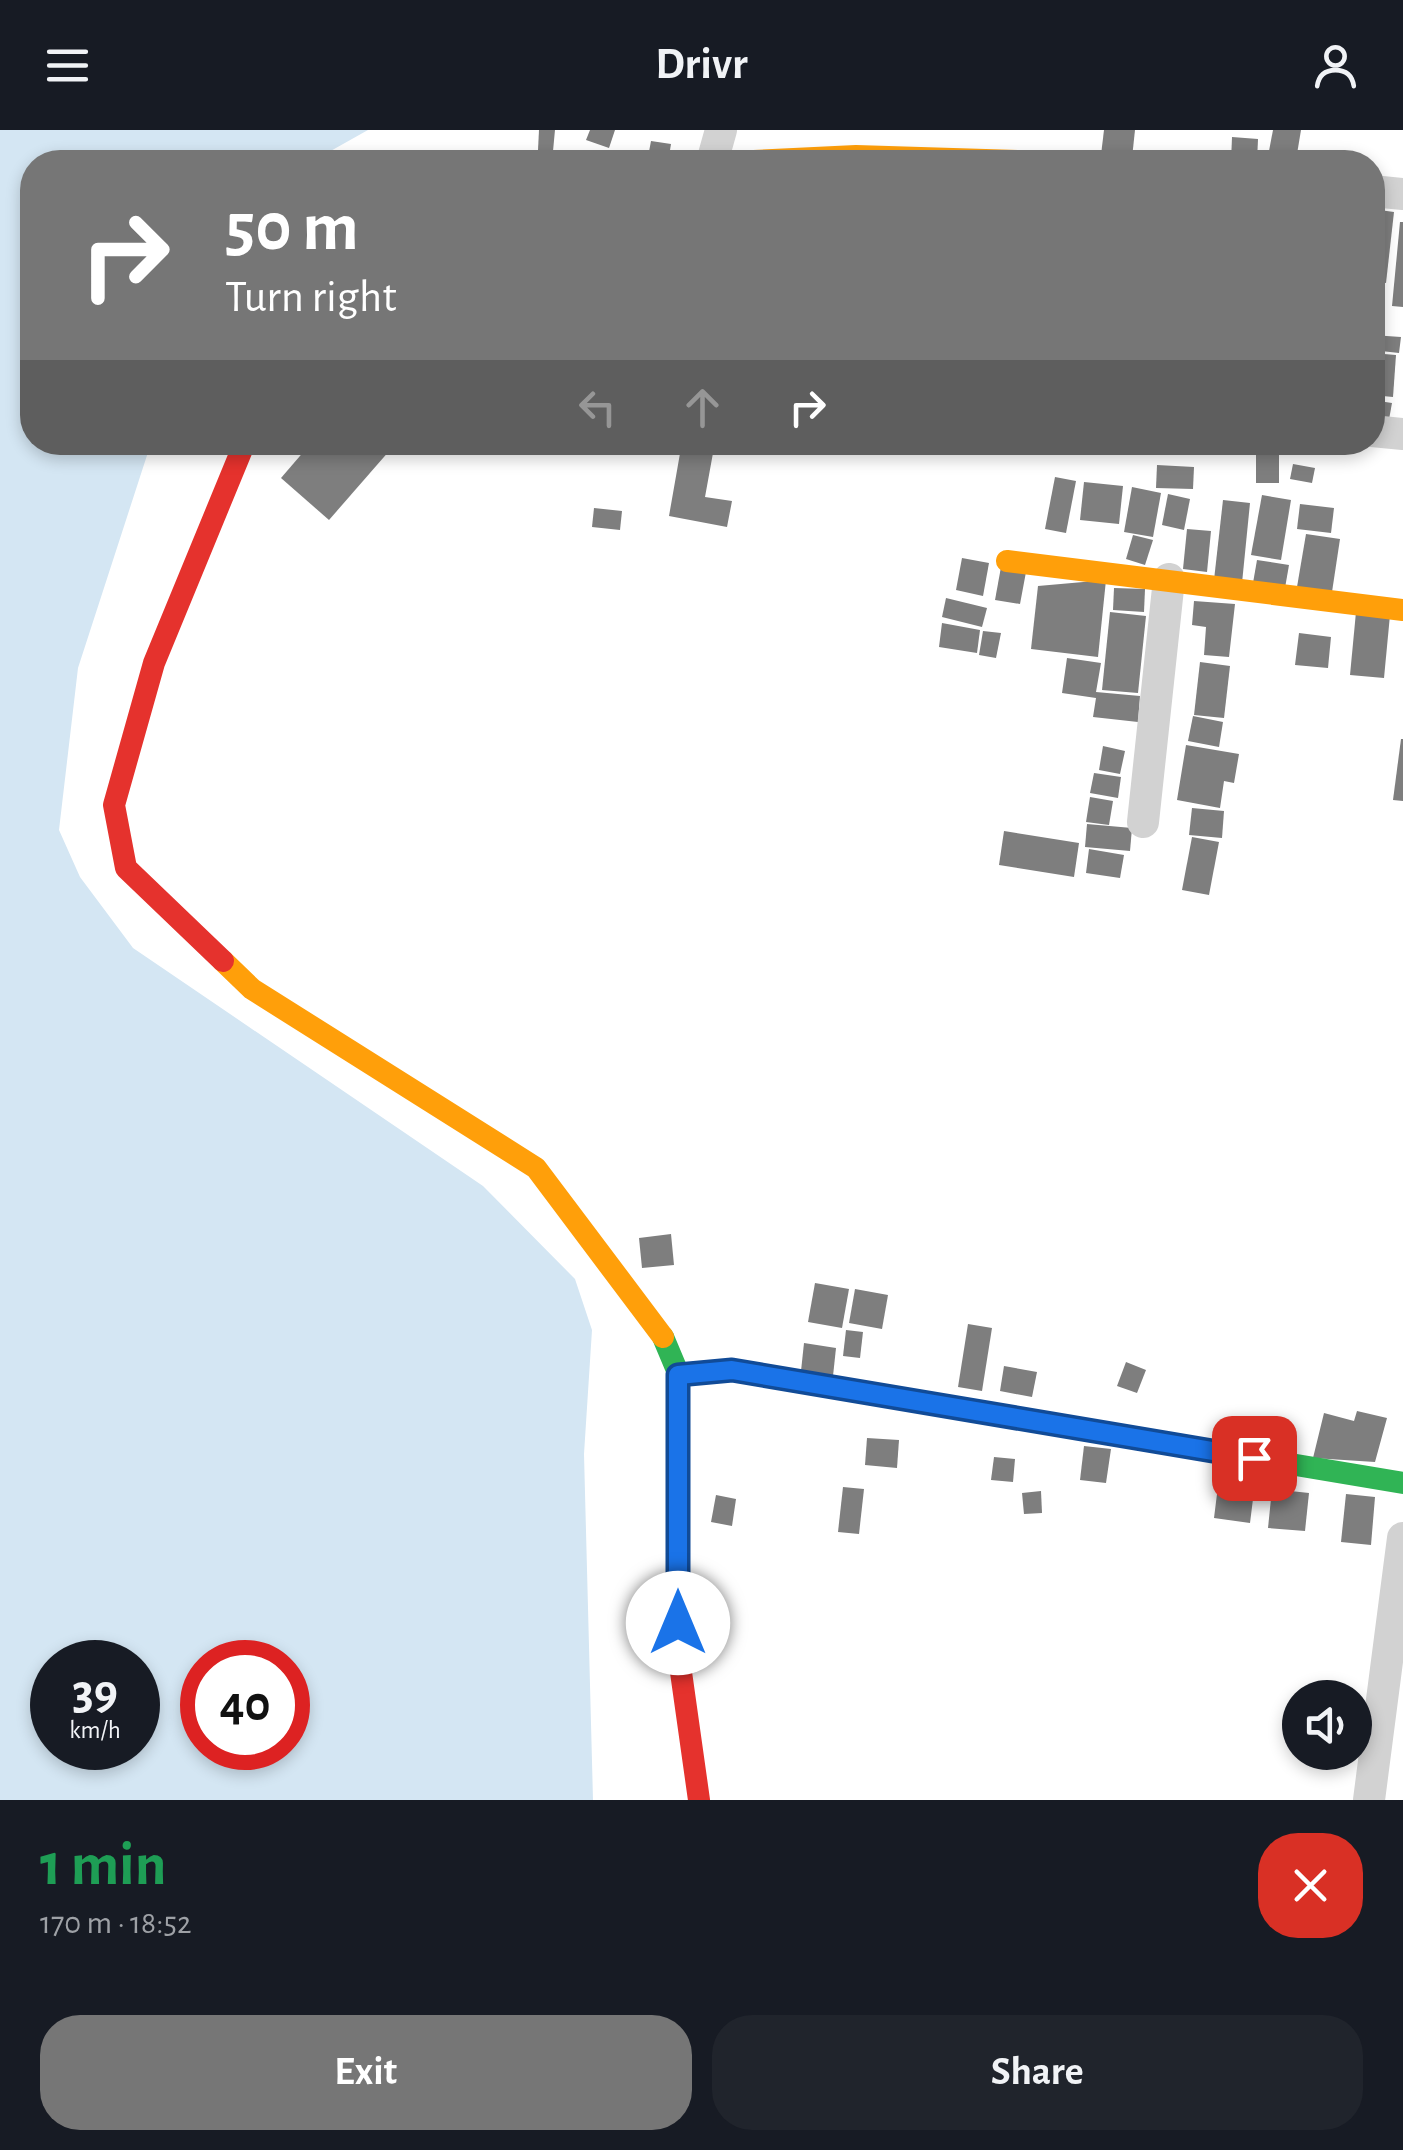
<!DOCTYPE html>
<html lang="en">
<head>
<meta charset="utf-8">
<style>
  :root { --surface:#171b24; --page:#20242c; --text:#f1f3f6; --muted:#9ea1a6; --accent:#767676 }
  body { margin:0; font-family:"Alegreya Sans",sans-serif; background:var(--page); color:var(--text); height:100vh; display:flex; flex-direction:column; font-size:38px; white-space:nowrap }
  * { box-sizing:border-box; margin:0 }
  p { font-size:32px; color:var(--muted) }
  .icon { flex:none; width:55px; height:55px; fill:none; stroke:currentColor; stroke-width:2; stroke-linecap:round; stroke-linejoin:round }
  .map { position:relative; height:1670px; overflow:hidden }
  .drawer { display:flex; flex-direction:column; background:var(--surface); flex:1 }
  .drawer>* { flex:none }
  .top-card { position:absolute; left:20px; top:20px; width:1365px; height:305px; border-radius:40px; box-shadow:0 5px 15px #0003; background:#767676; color:#fff; overflow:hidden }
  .tools { position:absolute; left:1282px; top:1550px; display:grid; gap:20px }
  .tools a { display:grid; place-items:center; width:90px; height:90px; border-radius:50%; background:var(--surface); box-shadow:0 5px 15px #0003; font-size:50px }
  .speed { position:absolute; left:30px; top:1510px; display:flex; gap:20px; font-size:50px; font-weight:700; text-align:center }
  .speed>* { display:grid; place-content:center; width:130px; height:130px; border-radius:50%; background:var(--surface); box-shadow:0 5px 15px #0003; line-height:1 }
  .speed small { font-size:25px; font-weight:400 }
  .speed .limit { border:15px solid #d22; background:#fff; color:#111 }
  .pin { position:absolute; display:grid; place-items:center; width:85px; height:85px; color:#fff; margin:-42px; border-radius:20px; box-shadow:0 5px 15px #0006 }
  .me { position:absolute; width:110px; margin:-55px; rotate:0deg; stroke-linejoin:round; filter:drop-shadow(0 0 8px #0008) }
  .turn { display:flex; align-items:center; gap:35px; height:210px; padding:0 40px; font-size:45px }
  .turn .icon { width:130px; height:130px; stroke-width:2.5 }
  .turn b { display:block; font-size:70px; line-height:85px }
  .lanes { display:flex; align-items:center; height:95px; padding:0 40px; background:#0003; justify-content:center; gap:50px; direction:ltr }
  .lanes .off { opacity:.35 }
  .round { display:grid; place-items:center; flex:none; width:105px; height:105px; border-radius:40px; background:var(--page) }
  .summary { display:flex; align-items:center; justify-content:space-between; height:170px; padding:0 40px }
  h1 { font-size:60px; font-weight:700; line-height:75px; color:#1e9e55 }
  .cta { display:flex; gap:20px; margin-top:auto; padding:20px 40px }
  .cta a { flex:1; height:115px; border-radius:40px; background:var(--accent); color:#fff; font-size:40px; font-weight:700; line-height:115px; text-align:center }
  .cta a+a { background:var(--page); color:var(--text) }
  header { display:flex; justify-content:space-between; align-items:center; height:130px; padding:0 40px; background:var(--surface); font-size:45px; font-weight:700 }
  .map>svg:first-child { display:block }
  .water { fill:#d4e6f3; fill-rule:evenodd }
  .building { fill:#7e7e7e }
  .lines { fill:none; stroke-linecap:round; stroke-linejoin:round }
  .street { stroke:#d2d2d2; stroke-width:32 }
  .fast { stroke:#30b455; stroke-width:22 }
  .slow { stroke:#ff9f0a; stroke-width:22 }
  .jam { stroke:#e5322d; stroke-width:22 }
  .route-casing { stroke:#114b97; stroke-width:25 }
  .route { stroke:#1a73e8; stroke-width:18 }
</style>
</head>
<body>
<header><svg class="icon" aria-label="menu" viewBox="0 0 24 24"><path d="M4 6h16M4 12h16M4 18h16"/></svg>Drivr<svg class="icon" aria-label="person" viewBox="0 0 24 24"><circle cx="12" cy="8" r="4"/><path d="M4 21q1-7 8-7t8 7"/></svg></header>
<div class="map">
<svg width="1403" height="1670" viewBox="0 0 1403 1670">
  <rect width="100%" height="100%" fill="#fff"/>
  <path class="water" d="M0 0H368L311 32H32V312L151 313 78 538 59 700 80 747 133 818 483 1056 575 1149 592 1200 584 1324 593 1670H0ZM52 1532H138V1618H52ZM202 1532H288V1618H202Z"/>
  <g class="building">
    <polygon points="539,0 555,0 553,21 538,20"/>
    <polygon points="590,0 615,0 609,18 586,10"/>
    <polygon points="1104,0 1135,0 1132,28 1101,25"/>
    <polygon points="1273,0 1301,0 1296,30 1268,26"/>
    <polygon points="1232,7 1258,9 1257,32 1231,32"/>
    <polygon points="651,11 671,14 668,32 647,32"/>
    <polygon points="1372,79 1394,82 1386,153 1372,151"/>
    <polygon points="1400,92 1403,92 1403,177 1392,176"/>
    <polygon points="1372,205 1401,207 1399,223 1372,220"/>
    <polygon points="1372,223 1396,225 1393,267 1372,265"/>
    <polygon points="1372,270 1392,273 1388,295 1372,292"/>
    <polygon points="312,312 397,312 329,390 281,348"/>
    <polygon points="682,312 715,312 705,367 732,371 727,397 669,386"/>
    <rect x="1256" y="320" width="23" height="33"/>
    <polygon points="1293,334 1315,338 1312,353 1290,349"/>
    <polygon points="1157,335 1194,337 1193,359 1156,358"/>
    <polygon points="1055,347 1076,351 1066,403 1045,399"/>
    <polygon points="1084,352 1123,356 1119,394 1080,390"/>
    <polygon points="1132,357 1161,363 1153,407 1124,402"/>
    <polygon points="1168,364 1190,369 1184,400 1162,395"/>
    <polygon points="1262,365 1291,370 1281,430 1251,425"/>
    <polygon points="1223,370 1250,373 1242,453 1214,450"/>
    <polygon points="1300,374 1334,378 1331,403 1297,399"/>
    <polygon points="594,378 622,381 620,400 592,397"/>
    <polygon points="1187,399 1211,401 1207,442 1183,439"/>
    <polygon points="1306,404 1340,409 1332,462 1297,457"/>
    <polygon points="1133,405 1153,410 1145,435 1126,429"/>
    <polygon points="962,428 989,433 983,466 956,460"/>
    <polygon points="1257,430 1289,435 1285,458 1253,453"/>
    <polygon points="1001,437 1026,442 1020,474 995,470"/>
    <polygon points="1106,450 1098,527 1031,519 1038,456"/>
    <polygon points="1114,458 1145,459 1144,482 1113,480"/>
    <polygon points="946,468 987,478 982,497 942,487"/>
    <polygon points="1194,471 1235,474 1229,527 1204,525 1206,497 1192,495"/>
    <polygon points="1110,482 1146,486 1138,563 1102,560"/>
    <polygon points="1356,482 1390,485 1384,548 1350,545"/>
    <polygon points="942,493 980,500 977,523 939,517"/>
    <polygon points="983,501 1001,503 996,528 979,525"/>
    <polygon points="1299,503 1331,507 1328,538 1295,535"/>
    <polygon points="1067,528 1101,533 1096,562 1140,566 1138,592 1093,587 1096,568 1062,563"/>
    <polygon points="1200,532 1230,536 1224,588 1194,585"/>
    <polygon points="1193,586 1223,592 1219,617 1188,611"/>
    <polygon points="1401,609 1403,609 1403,671 1393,670"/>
    <polygon points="1186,615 1239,624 1234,653 1224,651 1220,678 1177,670"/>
    <polygon points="1103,616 1125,621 1120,644 1099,640"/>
    <polygon points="1094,643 1121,647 1118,668 1090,663"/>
    <polygon points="1090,667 1113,671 1109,695 1086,692"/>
    <polygon points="1192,678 1224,681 1222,708 1189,705"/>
    <polygon points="1087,694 1132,698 1130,721 1085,717"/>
    <polygon points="1004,701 1079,713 1074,747 999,735"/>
    <polygon points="1192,707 1219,712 1209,765 1182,760"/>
    <polygon points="1089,719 1124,725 1120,748 1086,743"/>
    <polygon points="671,1104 674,1135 642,1138 639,1108"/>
    <polygon points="815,1153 849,1159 842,1198 808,1192"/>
    <polygon points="855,1159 888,1165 882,1199 849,1193"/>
    <polygon points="968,1194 992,1198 982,1261 958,1257"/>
    <polygon points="846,1200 863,1202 860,1228 843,1226"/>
    <polygon points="804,1213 836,1218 833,1246 801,1241"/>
    <polygon points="1126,1232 1146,1240 1137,1263 1117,1256"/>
    <polygon points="1004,1236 1037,1242 1032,1267 1000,1261"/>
    <polygon points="1357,1281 1387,1288 1375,1332 1313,1328 1324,1283 1354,1291"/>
    <polygon points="867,1308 899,1310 897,1338 865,1335"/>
    <polygon points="1084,1316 1111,1319 1106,1353 1080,1350"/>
    <polygon points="994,1327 1015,1329 1013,1352 991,1350"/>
    <polygon points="1220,1340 1256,1345 1250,1393 1214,1388"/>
    <polygon points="843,1357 864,1359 859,1404 838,1402"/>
    <polygon points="1272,1359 1309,1363 1305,1401 1268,1398"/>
    <polygon points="1041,1361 1042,1383 1024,1384 1022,1363"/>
    <polygon points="1346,1364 1375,1367 1371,1415 1341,1412"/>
    <polygon points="716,1365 736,1369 732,1396 711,1392"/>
  </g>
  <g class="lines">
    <g class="street">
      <polyline points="712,32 721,0"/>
      <polyline points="1372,61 1403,64"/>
      <polyline points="1372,301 1403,304"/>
      <polyline points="1143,692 1169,449"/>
      <polyline points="1369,1670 1403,1408"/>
    </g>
    <polyline class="fast" points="663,1207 679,1245 732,1240 1403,1353"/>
    <g class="slow">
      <polyline points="732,32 856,26 1048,32"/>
      <polyline points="1007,431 1403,480"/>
      <polyline points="223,831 252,859 536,1038 663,1207"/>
    </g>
    <g class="jam">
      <polyline points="223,831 126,738 114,675 154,533 245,312"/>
      <polyline points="679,1245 679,1528 699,1670"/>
    </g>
  </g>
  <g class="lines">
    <g class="route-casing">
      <polyline id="route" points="678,1493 678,1245 732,1240 1254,1328"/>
    </g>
    <use href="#route" class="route"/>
  </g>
</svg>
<div class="tools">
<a><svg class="icon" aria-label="sound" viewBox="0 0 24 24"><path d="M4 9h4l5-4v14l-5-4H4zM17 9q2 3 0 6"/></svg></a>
</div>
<div class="speed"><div>39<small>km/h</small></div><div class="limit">40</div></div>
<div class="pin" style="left:1254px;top:1328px;background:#d93025"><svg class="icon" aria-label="arrive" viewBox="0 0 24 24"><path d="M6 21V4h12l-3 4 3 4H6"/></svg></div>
<svg class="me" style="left:678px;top:1493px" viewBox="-20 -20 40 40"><circle r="19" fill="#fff"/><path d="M0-13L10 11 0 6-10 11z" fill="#1a73e8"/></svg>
<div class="top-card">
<div class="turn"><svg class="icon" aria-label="right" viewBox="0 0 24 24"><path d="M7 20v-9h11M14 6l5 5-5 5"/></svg><div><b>50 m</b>Turn right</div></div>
<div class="lanes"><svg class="icon off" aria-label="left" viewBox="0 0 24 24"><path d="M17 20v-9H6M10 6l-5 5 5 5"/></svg><svg class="icon off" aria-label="ahead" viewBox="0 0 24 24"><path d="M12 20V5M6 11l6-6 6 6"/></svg><svg class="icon" aria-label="right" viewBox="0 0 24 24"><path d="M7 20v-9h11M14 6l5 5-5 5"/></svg></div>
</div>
</div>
<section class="drawer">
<div class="summary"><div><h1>1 min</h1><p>170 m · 18:52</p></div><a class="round" style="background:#d93025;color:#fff"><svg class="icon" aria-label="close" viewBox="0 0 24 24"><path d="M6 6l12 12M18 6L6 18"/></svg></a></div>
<div class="cta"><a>Exit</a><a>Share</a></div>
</section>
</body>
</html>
